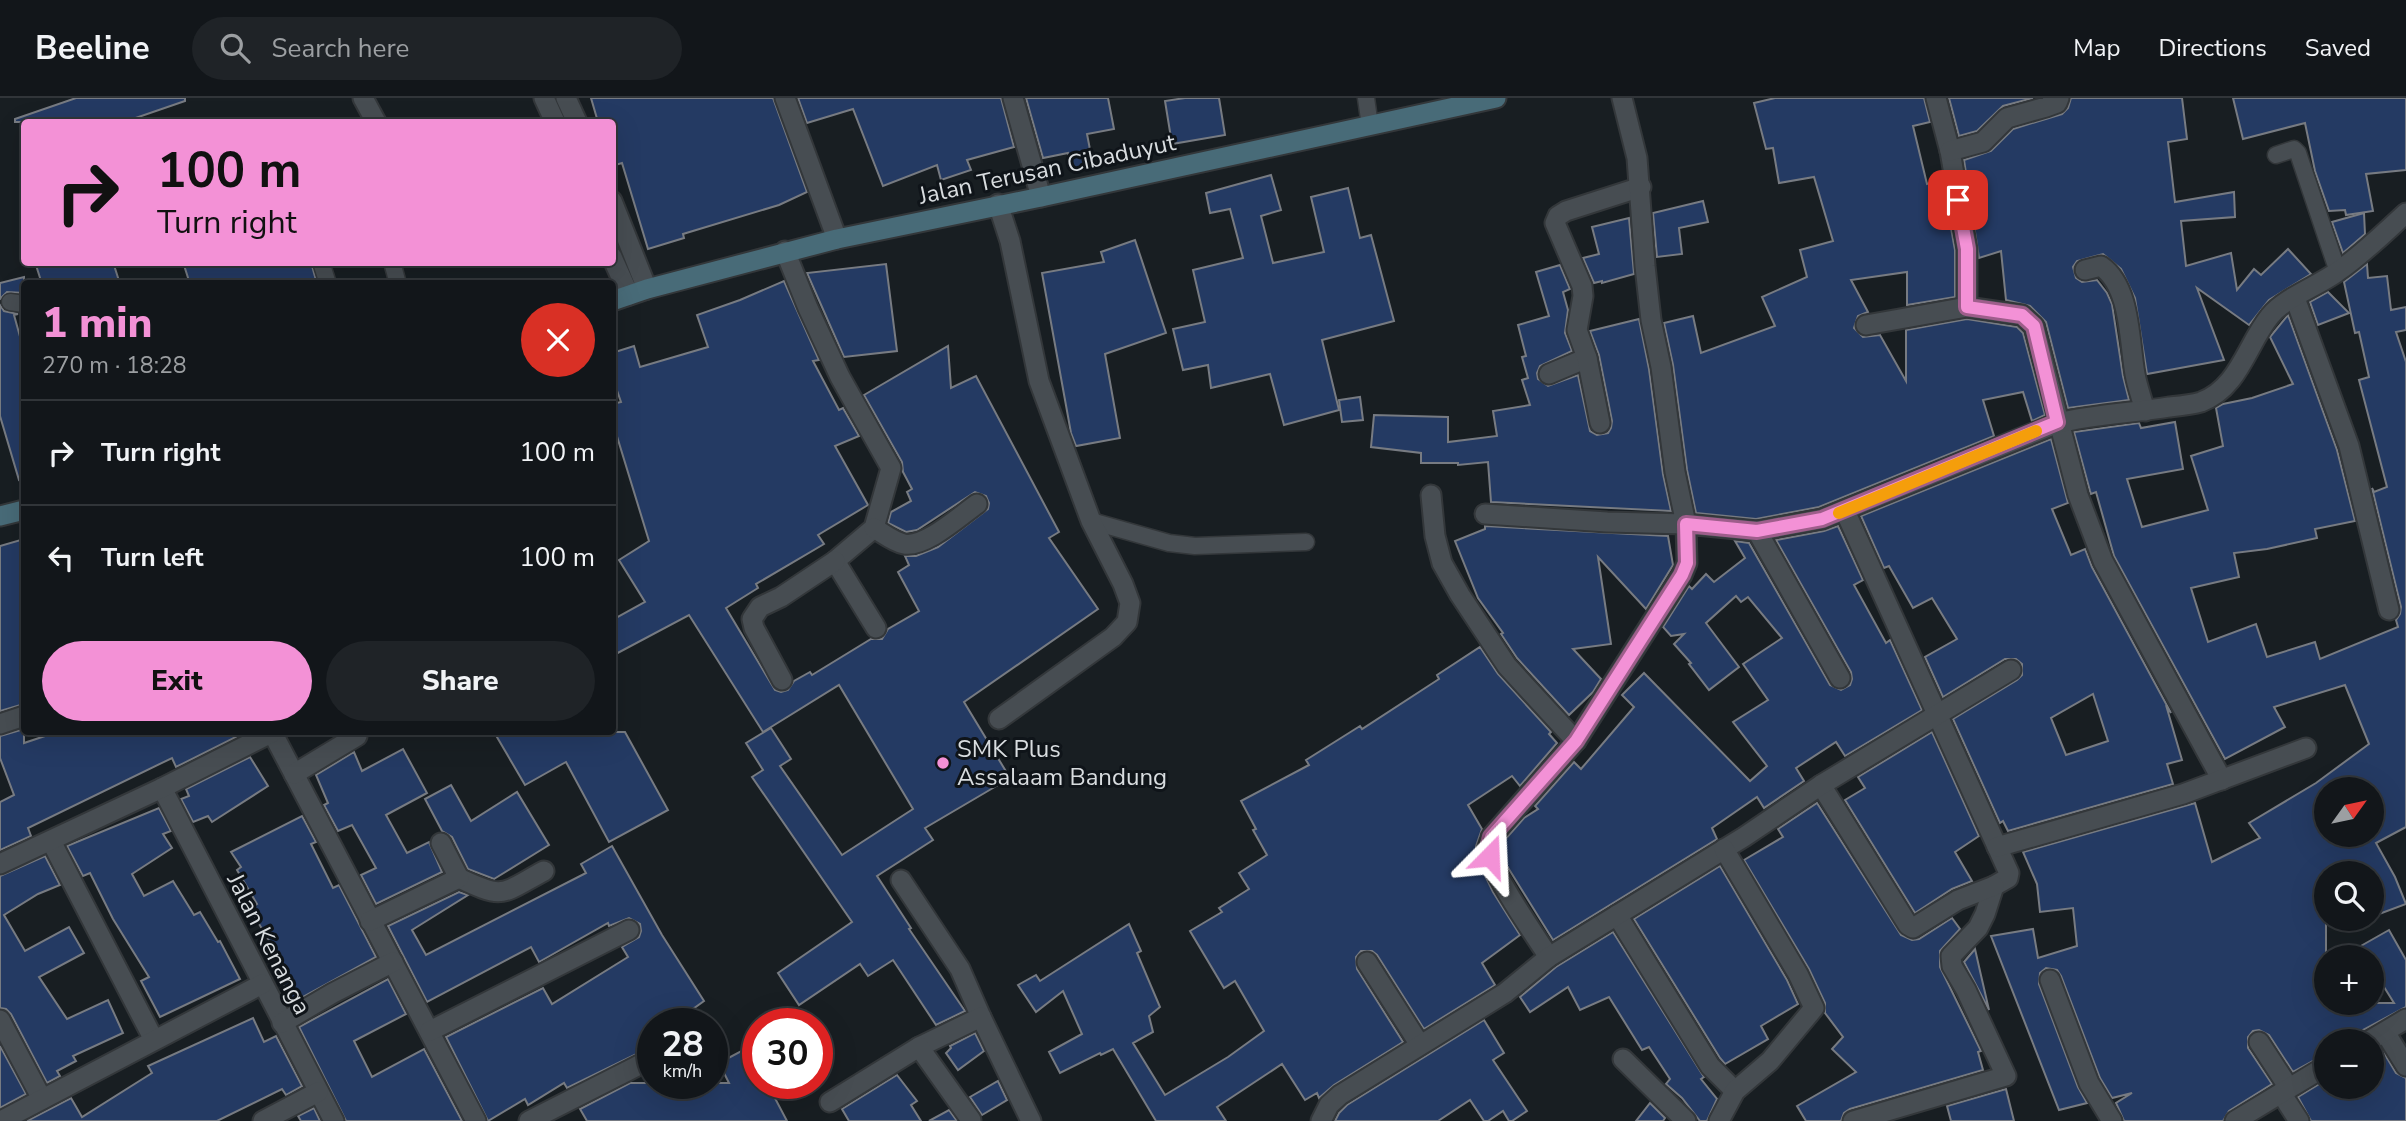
<!DOCTYPE html>
<html lang="en">
<head>
<meta charset="utf-8">
<style>
  :root { --surface:#12161a; --page:#1f2327; --text:#f1f3f6; --muted:#9c9fa2; --line:#313539; --accent:#f391d6 }
  body { margin:0; font-family:"Nunito Sans",sans-serif; background:var(--page); color:var(--text); height:100vh; display:flex; flex-direction:column; font-size:26px; white-space:nowrap }
  * { box-sizing:border-box; margin:0 }
  p { font-size:23px; color:var(--muted) }
  .icon { flex:none; width:38px; height:38px; fill:none; stroke:currentColor; stroke-width:2; stroke-linecap:round; stroke-linejoin:round }
  .map { position:relative; flex:1; overflow:hidden }
  .sheet { position:absolute; left:21px; top:182px; width:595px; height:455px; display:flex; flex-direction:column; background:var(--surface); border-radius:7px; box-shadow:0 7px 28px #0002,0 0 0 2px var(--line) }
  .sheet>* { flex:none }
  .top-card { position:absolute; left:21px; top:21px; width:595px; height:147px; border-radius:7px; box-shadow:0 7px 28px #0002,0 0 0 2px var(--line); background:#f391d6; color:#111; overflow:hidden }
  .needle { width:46px; rotate:57deg }
  .tools { position:absolute; left:2314px; top:679px; display:grid; gap:14px }
  .tools a { display:grid; place-items:center; width:70px; height:70px; border-radius:50%; background:var(--surface); box-shadow:0 7px 28px #0002,0 0 0 2px var(--line); font-size:35px }
  .speed { position:absolute; left:637px; top:910px; display:flex; gap:14px; font-size:35px; font-weight:700; text-align:center }
  .speed>* { display:grid; place-content:center; width:91px; height:91px; border-radius:50%; background:var(--surface); box-shadow:0 7px 28px #0002,0 0 0 2px var(--line); line-height:1 }
  .speed small { font-size:18px; font-weight:400 }
  .speed .limit { border:10px solid #d22; background:#fff; color:#111 }
  .pin { position:absolute; display:grid; place-items:center; width:60px; height:60px; color:#fff; margin:-30px; border-radius:14px; box-shadow:0 4px 10px #0006 }
  .me { position:absolute; width:77px; margin:-38px; rotate:21deg; stroke-linejoin:round; filter:drop-shadow(0 0 5px #0008) }
  .turn { display:flex; align-items:center; gap:24px; height:147px; padding:0 21px; font-size:32px }
  .turn .icon { width:91px; height:91px; stroke-width:2.5 }
  .turn b { display:block; font-size:49px; line-height:60px }
  .round { display:grid; place-items:center; flex:none; width:74px; height:74px; border-radius:37px; background:var(--page) }
  .summary { display:flex; align-items:center; justify-content:space-between; height:119px; padding:0 21px }
  h1 { font-size:42px; font-weight:800; line-height:52px; color:var(--accent) }
  .button { display:flex; gap:14px; margin-top:auto; padding:14px 21px }
  .button a { flex:1; height:80px; border-radius:42px; background:var(--accent); color:#111; font-size:28px; font-weight:800; line-height:80px; text-align:center }
  .button a+a { background:var(--page); color:var(--text) }
  ul { padding:0; list-style:none }
  li { display:flex; align-items:center; gap:21px; height:105px; padding:0 21px; border-top:2px solid var(--line) }
  li div { flex:1 }
  li b { display:block; font-size:26px }
  li em { font-style:normal }
  header { display:flex; align-items:center; gap:42px; box-sizing:border-box; height:98px; padding:0 35px; background:var(--surface); border-bottom:2px solid var(--line) }
  header strong { font-size:33px }
  nav { display:flex; gap:38px; margin-inline-start:auto; font-size:24px }
  .search { width:490px; height:63px; background:var(--page); display:flex; align-items:center; gap:18px; box-sizing:border-box; padding:0 24px; border-radius:38px; color:var(--muted); font-size:26px }
  .map>svg:first-child { display:block }
  .building { fill:#243a63; stroke:#777b82; stroke-width:2; fill-rule:evenodd }
  .lines { fill:none; stroke-linecap:round; stroke-linejoin:round }
  .service-casing { stroke:#33373a; stroke-width:19 }
  .minor-casing { stroke:#33373a; stroke-width:23 }
  .secondary-casing { stroke:#33373a; stroke-width:23 }
  .service { stroke:#474d52; stroke-width:16 }
  .minor { stroke:#474d52; stroke-width:19 }
  .secondary { stroke:#486b78; stroke-width:19 }
  .route-casing { stroke:#9e5e8b; stroke-width:18 }
  .route { stroke:#f391d6; stroke-width:12 }
  .slow { stroke:#f59e0b; stroke-width:12 }
  .poi-dot { fill:#f391d6; stroke:#0f1419; stroke-width:2.5 }
  .labels { text-anchor:middle; stroke-width:6; stroke-linejoin:round; paint-order:stroke }
  .street-label { font-size:24px; fill:#d8dcdf; stroke:#0f1419 }
  .poi-label { font-size:24px; fill:#d8dcdf; stroke:#0f1419; text-anchor:start }
</style>
</head>
<body>
<header>
<strong>Beeline</strong>
<div class="search"><svg class="icon" aria-label="search" viewBox="0 0 24 24"><circle cx="10" cy="10" r="6"/><path d="M15 15l6 6"/></svg>Search here</div>
<nav><a>Map</a><a>Directions</a><a>Saved</a></nav>
</header>
<div class="map">
<svg width="2406" height="1023" viewBox="0 0 2406 1023">
  <rect width="100%" height="100%" fill="#181e22"/>
  <g class="building">
    <polygon points="76,0 185,0 185,3 124,24 15,24 15,21"/>
    <polygon points="591,0 773,0 807,94 779,107 683,136 684,140 648,151 622,65 612,68 612,24 598,24"/>
    <polygon points="798,0 1001,0 1014,49 967,62 971,72 941,82 937,67 883,88 853,11 807,25"/>
    <polygon points="1026,0 1108,0 1114,31 1087,36 1093,67 1071,71 1068,55 1043,60"/>
    <polygon points="1185,0 1219,0 1225,37 1172,46 1165,3"/>
    <polygon points="1775,0 1924,0 1930,24 1913,28 1927,86 1942,81 1955,152 1955,199 1907,207 1907,174 1851,182 1868,214 1858,218 1854,230 1863,239 1880,237 1906,283 1906,232 1967,221 2017,229 2023,235 2045,317 2032,323 2023,294 1983,302 1994,338 1819,409 1756,421 1696,415 1687,372 1673,267 1664,225 1693,218 1701,255 1775,228 1762,199 1807,179 1800,152 1833,143 1814,79 1779,85 1773,50 1766,51 1754,5"/>
    <polygon points="1949,0 2033,0 2003,8 1977,33 1959,38"/>
    <polygon points="2071,0 2182,0 2187,41 2168,44 2175,104 2234,94 2235,119 2181,123 2186,168 2231,155 2237,192 2254,171 2261,177 2288,151 2311,176 2269,202 2249,227 2197,190 2224,262 2147,276 2135,200 2121,171 2103,156 2077,163 2073,169 2076,180 2082,184 2097,182 2107,195 2112,206 2123,278 2129,302 2068,310 2046,224 2030,208 2006,202 2001,153 1979,160 1964,62 1991,53 2013,31 2062,16 2068,10"/>
    <polygon points="2233,0 2406,0 2406,72 2366,76 2373,113 2346,117 2345,112 2329,113 2315,73 2305,25 2243,41"/>
    <polygon points="1271,77 1281,112 1261,118 1273,165 1324,154 1311,99 1348,90 1360,140 1371,137 1394,223 1322,242 1339,312 1284,327 1270,276 1211,290 1208,267 1183,272 1173,231 1205,224 1193,172 1243,160 1230,111 1210,115 1206,95"/>
    <polygon points="1703,103 1708,124 1679,130 1682,156 1657,159 1653,115"/>
    <polygon points="2364,115 2365,136 2343,155 2332,124"/>
    <polygon points="1629,120 1634,176 1602,185 1602,183 1594,185 1583,160 1599,156 1592,129"/>
    <polygon points="1135,142 1166,235 1105,256 1120,340 1076,348 1071,335 1042,175 1104,164 1101,154"/>
    <polygon points="35,164 113,164 120,186 42,186"/>
    <polygon points="183,164 311,164 317,186 190,186"/>
    <polygon points="886,166 897,253 844,259 807,175"/>
    <path d="M2367 166 2368 180 2387 178 2391 212 2406 209V232L2396 234 2406 264V729L2376 745 2395 779 2406 806 2371 819V775H2326V905H2394L2371 868V859H2365L2359 849 2389 832 2406 862V909L2363 932 2357 943H2326V956L2293 974 2269 937 2259 932 2253 933 2248 939V950L2272 986 2229 1013 2223 1023H2124L2116 1005 2132 995 2112 1000 2100 980 2061 878 2057 872 2046 870 2040 875 2039 886 2078 989 2087 1005 2059 1012 1991 838 2033 831 2038 860 2077 848 2073 810 2040 814 2037 786 2023 754 2195 705 2212 764 2260 740 2249 725 2316 685 2369 646 2345 587 2274 609 2285 629 2225 661 2114 458 2096 394 2091 396 2090 393 2074 334 2139 325 2141 330 2175 324 2183 371 2127 381 2142 429 2208 412 2191 358 2223 348 2216 310 2223 306 2252 300 2293 286 2270 239 2288 217 2337 352 2355 423 2315 431 2317 440 2267 451 2234 455 2239 479 2191 490 2208 544 2256 526 2267 559 2315 544 2320 561 2398 529 2396 522 2400 516 2401 509 2372 390 2374 394 2387 389 2359 282 2369 279 2359 234 2355 235 2344 184ZM2326 691H2371V737H2326Z"/>
    <polygon points="1560,167 1570,191 1563,194 1568,212 1565,235 1572,253 1540,268 1537,275 1538,281 1548,288 1578,277 1590,333 1597,337 1608,335 1611,330 1612,323 1599,257 1590,233 1639,221 1649,271 1663,376 1671,413 1491,404 1488,364 1458,367 1458,365 1421,365 1421,355 1371,349 1374,317 1448,319 1448,344 1497,338 1493,313 1530,307 1522,282 1528,280 1522,259 1526,258 1518,227 1549,218 1536,174"/>
    <polygon points="24,179 24,195 7,194 0,201 0,185"/>
    <polygon points="784,183 819,262 813,263 839,312 843,310 859,338 835,348 868,407 818,437 824,446 756,486 758,490 726,510 775,592 781,594 788,592 794,583 810,574 812,577 871,541 882,541 888,531 919,513 898,474 909,467 905,458 916,458 938,449 988,411 989,405 986,398 975,394 917,432 906,434 888,425 891,414 911,403 907,394 912,391 903,374 902,364 864,297 948,248 951,290 976,278 1059,434 1049,440 1098,511 964,604 1010,680 925,730 933,742 877,778 911,830 909,831 965,913 936,927 893,862 868,878 860,866 799,907 778,875 852,824 752,679 763,672 746,645 771,630 791,661 780,668 842,757 913,711 839,587 763,634 689,517 612,558 612,522 645,504 619,462 649,443 612,322 612,306 621,304 612,278 612,255 634,248 640,269 708,249 697,217 740,202"/>
    <polygon points="2328,194 2349,215 2318,227 2310,204"/>
    <polygon points="0,207 4,213 18,216 14,217 24,253 24,381 19,382 0,318"/>
    <polygon points="1360,299 1363,322 1342,324 1339,302"/>
    <path d="M2051 341 2068 405 2052 411 2071 457 2085 451 2092 469 2171 615 2166 607 2182 662 2167 666 2173 686 2008 733 2003 723 2000 725 1953 621 2017 582 2022 577V566L2016 561H2005L1943 599 1925 559 1957 541 1932 500 1913 510 1889 468 1884 470 1861 418ZM2093 596 2108 643 2066 657 2051 620Z"/>
    <polygon points="1485,428 1668,438 1673,467 1646,511 1598,459 1611,546 1573,551 1601,581 1593,594 1569,617 1517,560 1501,536 1503,535 1478,500 1455,443 1485,431"/>
    <polygon points="1838,428 1863,482 1854,487 1886,545 1890,542 1922,612 1845,658 1836,644 1796,670 1804,683 1764,710 1757,699 1712,730 1717,741 1553,842 1507,768 1501,750 1502,745 1524,720 1538,711 1535,708 1574,664 1581,671 1634,609 1622,597 1644,575 1750,683 1767,668 1733,624 1768,602 1743,566 1782,540 1748,499 1741,504 1736,498 1706,525 1739,569 1709,592 1689,566 1691,565 1674,546 1684,536 1671,538 1663,529 1689,488 1692,491 1706,476 1714,484 1745,460 1735,443 1749,445 1830,587 1841,592 1850,587 1852,581 1851,574 1776,442 1824,433"/>
    <polygon points="24,441 24,606 0,613 0,448"/>
    <polygon points="1480,549 1498,576 1551,634 1549,636 1557,645 1520,688 1512,678 1468,707 1482,731 1476,748 1479,765 1493,794 1520,837 1482,865 1495,887 1424,931 1377,857 1372,853 1361,853 1356,859 1357,871 1403,944 1334,987 1319,1000 1317,995 1305,1002 1282,966 1217,1009 1226,1023 1156,1023 1113,951 1101,957 1100,955 1060,975 1049,954 1082,936 1063,893 1036,914 1018,887 1036,877 1040,883 1129,826 1141,853 1137,855 1160,909 1149,918 1153,934 1133,945 1165,997 1228,959 1264,933 1235,883 1224,890 1190,833 1222,814 1219,810 1249,791 1239,775 1267,757 1253,732 1256,731 1241,703 1309,667 1306,662 1360,628 1362,631 1439,581 1437,577"/>
    <polygon points="24,631 24,645 57,634 233,634 236,639 176,669 172,660 28,730 31,738 0,752 0,704 14,697 0,660 0,638"/>
    <polygon points="494,634 625,634 668,712 609,744 566,664 525,687"/>
    <polygon points="1932,634 1979,738 1955,754 1972,783 1952,791 1915,815 1845,702 1865,690 1858,679"/>
    <polygon points="403,651 427,695 386,717 407,755 429,744 442,774 376,806 361,777 376,770 352,727 338,733 324,707 328,705 316,677 354,654 362,673"/>
    <polygon points="250,659 268,688 212,724 208,718 193,724 181,701 189,698 186,691"/>
    <polygon points="451,687 471,723 517,694 549,747 494,781 468,771 452,739 442,733 425,701"/>
    <polygon points="1817,705 1901,837 1912,842 1919,841 1952,820 1960,831 1940,853 1940,869 1981,953 1978,954 1983,972 1850,1011 1844,1015 1841,1023 1806,1023 1797,1008 1856,974 1832,951 1843,939 1825,915 1825,905 1809,871 1744,762 1783,739 1778,731"/>
    <polygon points="159,710 171,733 163,736 172,750 132,776 144,798 173,783 194,817 200,814 218,844 220,843 240,881 160,919 141,883 149,879 113,821 90,775 83,778 67,748"/>
    <polygon points="302,718 316,744 311,746 333,790 339,787 376,859 294,904 273,868 282,864 250,811 257,806 237,772 241,769 231,754"/>
    <polygon points="612,748 662,837 704,903 672,926 653,926 653,948 567,990 564,985 528,1007 525,1001 488,1023 446,939 543,890 552,906 628,859 622,849 639,839 641,833 640,826 629,820 609,828 608,825 539,864 531,849 427,904 388,828 459,794 468,797 412,832 426,857 586,775 581,766"/>
    <polygon points="45,758 60,787 38,796 4,817 25,853 69,829 84,855 39,879 67,921 108,902 123,935 73,958 76,963 57,973 60,978 47,985 11,916 6,911 0,910 0,778"/>
    <polygon points="1720,768 1787,882 1798,906 1761,928 1768,941 1725,966 1720,960 1634,821"/>
    <polygon points="1613,834 1704,979 1701,981 1717,1001 1707,1023 1700,1023 1682,1000 1666,986 1670,981 1649,949 1642,952 1609,899 1580,912 1568,889 1530,914 1520,899 1556,869"/>
    <polygon points="1975,851 1980,873 1989,912 1964,864"/>
    <polygon points="388,881 406,916 354,943 372,979 424,951 462,1023 346,1023 299,929"/>
    <polygon points="253,920 264,944 276,938 302,988 286,997 282,991 217,1023 27,1023 71,1000 82,1019 152,975 148,968"/>
    <polygon points="1484,922 1504,955 1493,962 1527,1013 1512,1023 1509,1023 1503,1013 1488,1023 1484,1023 1470,1002 1438,1023 1335,1023 1339,1015 1347,1007"/>
    <polygon points="975,935 984,953 958,972 946,955 951,950 950,948"/>
    <polygon points="0,948 26,996 0,1010"/>
    <polygon points="747,950 758,969 758,985 767,985 787,1023 587,1023 580,1011 630,985 729,985 719,965"/>
    <polygon points="2381,950 2396,975 2406,980 2406,1023 2311,1023 2298,999 2326,982 2326,989 2371,989 2371,955"/>
    <polygon points="897,977 917,1003 911,1007 921,1023 849,1023 842,1011"/>
    <polygon points="998,983 1007,1002 982,1017 970,999"/>
    <polygon points="2006,991 2014,1023 1951,1023 1947,1008"/>
    <polygon points="1650,1005 1665,1020 1663,1023 1636,1023"/>
    <polygon points="314,1010 320,1023 301,1023 298,1018"/>
    <polygon points="949,1012 957,1023 929,1023"/>
  </g>
  <g class="lines">
    <g class="service-casing">
      <g id="service">
        <polyline points="1366,0 1370,28"/>
        <polyline points="2276,57 2294,51 2298,55 2338,174"/>
        <polyline points="321,164 328,186"/>
        <polyline points="392,164 398,186"/>
        <polyline points="10,204 24,206"/>
        <polyline points="1091,423 1169,445 1195,448 1306,444"/>
      </g>
    </g>
    <g class="minor-casing">
      <g id="minor">
        <polyline points="363,0 376,24"/>
        <polyline points="544,0 555,24"/>
        <polyline points="566,0 577,24"/>
        <polyline points="785,0 837,141"/>
        <polyline points="1013,0 1041,99"/>
        <polyline points="1936,0 1950,53 1967,151 1967,209"/>
        <polyline points="1950,53 1983,44 2007,20 2046,9 2057,5 2059,0"/>
        <polyline points="612,103 647,191"/>
        <polyline points="998,106 1010,143 1039,283 1091,423 1123,486 1130,505 1127,524 1113,539 999,621"/>
        <polyline points="785,153 808,210 840,279 891,370 874,430 835,463 876,530"/>
        <polyline points="612,159 629,197"/>
        <path d="M2085 172 2101 168C2131 189 2129 243 2135 276 2137 288 2142 301 2145 313"/>
        <polyline points="2295,200 2349,348 2389,512"/>
        <polyline points="1866,227 1967,209 2022,217 2034,228 2078,397 2103,463 2222,682"/>
        <polyline points="1549,276 1587,260"/>
        <polyline points="1600,325 1587,260 1577,232 1583,198 1582,188 1555,125 1558,118 1566,113 1641,89"/>
        <polyline points="1431,397 1435,438 1442,465 1460,497 1507,568 1576,643"/>
        <polyline points="1845,413 2009,775 2008,780 1994,788 1985,816 1978,830 1951,858 1952,868 1966,892 2006,978 1853,1023"/>
        <polyline points="1485,416 1607,424 1686,426 1675,374 1661,269 1651,222 1645,168 1637,60 1622,0"/>
        <path d="M874 430C884 436 894 444 904 446 925 450 960 418 977 406"/>
        <polyline points="1757,433 1840,580"/>
        <polyline points="782,582 754,530 752,521 760,509 781,499 835,463"/>
        <polyline points="0,626 24,618"/>
        <polyline points="272,634 476,1023"/>
        <polyline points="294,676 357,638"/>
        <polyline points="1821,687 1908,827 1913,830 1958,802 1994,788"/>
        <polyline points="162,690 334,1023"/>
        <polyline points="51,743 154,942"/>
        <polyline points="1997,749 2183,696 2306,650"/>
        <polyline points="0,766 162,690 273,634"/>
        <path d="M459 780C505 802 501 796 544 773"/>
        <polyline points="901,782 960,871 981,919"/>
        <polyline points="1617,817 1710,968 1735,993"/>
        <polyline points="370,823 459,780 441,745"/>
        <path d="M1549 859C1536 839 1488 771 1488 750 1488 749 1491 741 1491 739L1576 643 1682 477 1687 465 1686 426 1757 433 1822 421 2058 325C2095 316 2132 315 2169 309 2179 308 2191 307 2201 304 2239 290 2247 246 2270 218 2284 200 2318 188 2337 174 2362 157 2384 135 2406 115"/>
        <polyline points="1367,864 1420,947"/>
        <polyline points="2050,882 2089,985 2112,1023"/>
        <polyline points="0,922 42,1001"/>
        <polyline points="282,925 333,895 393,864"/>
        <polyline points="430,933 629,832"/>
        <polyline points="2385,934 2406,968"/>
        <polyline points="2369,943 2406,921"/>
        <polyline points="2259,944 2289,990"/>
        <polyline points="919,949 981,919 1031,1023"/>
        <polyline points="1623,961 1686,1023"/>
        <polyline points="2281,995 2299,1023"/>
        <polyline points="830,1004 919,949 971,1022"/>
        <polyline points="1,1023 262,886"/>
        <polyline points="263,1023 318,994"/>
        <polyline points="529,1023 653,960"/>
        <polyline points="1321,1023 1329,1007 1340,997 1505,895 1549,859 1744,739 1821,687 2011,572"/>
        <polyline points="1719,1023 1735,993 1770,963 1814,910 1798,876 1724,751"/>
        <polyline points="2235,1023 2326,968"/>
      </g>
    </g>
    <g class="secondary-casing">
      <g id="secondary">
        <polyline points="612,203 647,191 837,141 1041,99 1496,0"/>
        <polyline points="0,418 24,412"/>
      </g>
    </g>
    <use href="#service" class="service"/>
    <use href="#minor" class="minor"/>
    <use href="#secondary" class="secondary"/>
  </g>
  <g class="lines">
    <g class="route-casing">
      <polyline id="route" points="1490,758 1488,750 1491,739 1576,643 1682,477 1687,465 1686,426 1757,433 1822,421 2057,324 2034,228 2022,217 1967,209 1967,151 1958,102"/>
    </g>
    <use href="#route" class="route"/>
    <polyline class="slow" points="1839,415 2036,333"/>
  </g>
  <circle class="poi-dot" cx="943" cy="665" r="7"/>
  <g class="labels">
    <g class="street-label">
      <text transform="translate(1047 71) rotate(-12)" y="8">Jalan Terusan Cibaduyut</text>
      <text transform="translate(269 846) rotate(63)" y="8">Jalan Kenanga</text>
    </g>
    <g class="poi-label">
      <text x="957" y="659">SMK Plus<tspan x="957" dy="28">Assalaam Bandung</tspan></text>
    </g>
  </g>
</svg>
<div class="tools">
<a><svg class="needle" viewBox="-14 -14 28 28"><path d="M0-13l5 13h-10z" fill="#e53935"/><path d="M0 13l5-13h-10z" fill="#9c9fa2"/></svg></a>
<a><svg class="icon" aria-label="search" viewBox="0 0 24 24"><circle cx="10" cy="10" r="6"/><path d="M15 15l6 6"/></svg></a>
<a>+</a>
<a>−</a>
</div>
<div class="speed"><div>28<small>km/h</small></div><div class="limit">30</div></div>
<div class="pin" style="left:1958px;top:102px;background:#d93025"><svg class="icon" aria-label="arrive" viewBox="0 0 24 24"><path d="M6 21V4h12l-3 4 3 4H6"/></svg></div>
<svg class="me" style="left:1490px;top:758px" viewBox="-20 -20 40 40"><path d="M0-17L14 15 0 8-14 15z" fill="#f391d6" stroke="#fff" stroke-width="4"/></svg>
<div class="top-card">
<div class="turn"><svg class="icon" aria-label="right" viewBox="0 0 24 24"><path d="M7 20v-9h11M14 6l5 5-5 5"/></svg><div><b>100 m</b>Turn right</div></div>
</div>
<section class="sheet">
<div class="summary"><div><h1>1 min</h1><p>270 m · 18:28</p></div><a class="round" style="background:#d93025;color:#fff"><svg class="icon" aria-label="close" viewBox="0 0 24 24"><path d="M6 6l12 12M18 6L6 18"/></svg></a></div>
<ul>
<li><svg class="icon" aria-label="right" viewBox="0 0 24 24"><path d="M7 20v-9h11M14 6l5 5-5 5"/></svg><div><b>Turn right</b></div><em>100 m</em></li>
<li><svg class="icon" aria-label="left" viewBox="0 0 24 24"><path d="M17 20v-9H6M10 6l-5 5 5 5"/></svg><div><b>Turn left</b></div><em>100 m</em></li>
</ul>
<div class="button"><a>Exit</a><a>Share</a></div>
</section>
</div>
</body>
</html>
